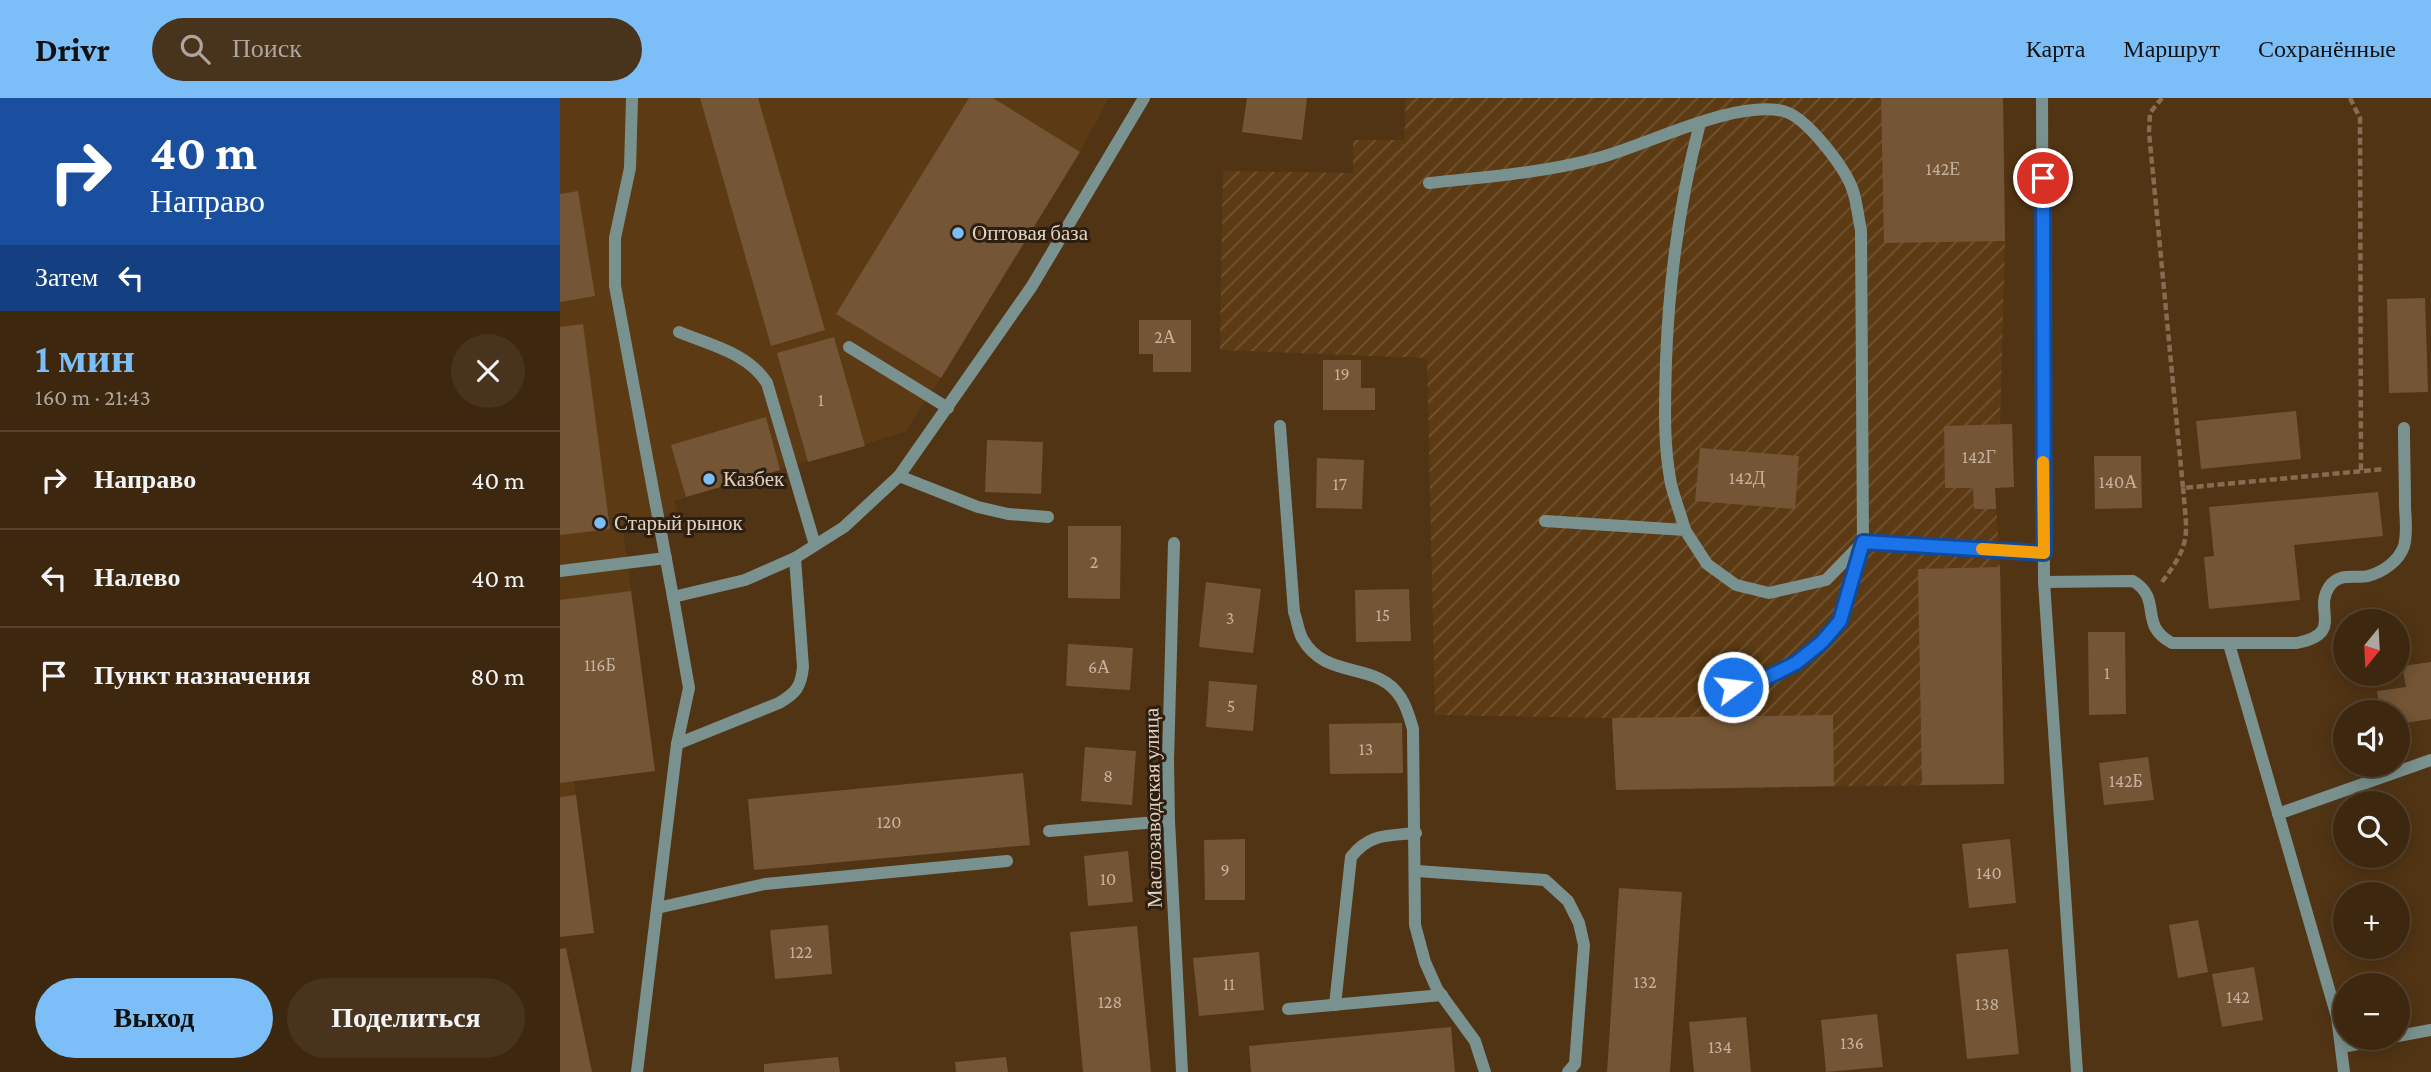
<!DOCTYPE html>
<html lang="ru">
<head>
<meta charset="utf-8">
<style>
  :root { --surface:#3d270f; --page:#48331d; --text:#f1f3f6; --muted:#ada59e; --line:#56442f; --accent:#7bbef8 }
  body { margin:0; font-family:"Crimson Pro",serif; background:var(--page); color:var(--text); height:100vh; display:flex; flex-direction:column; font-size:26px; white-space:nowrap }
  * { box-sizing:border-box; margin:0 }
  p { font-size:23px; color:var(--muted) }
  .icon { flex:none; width:38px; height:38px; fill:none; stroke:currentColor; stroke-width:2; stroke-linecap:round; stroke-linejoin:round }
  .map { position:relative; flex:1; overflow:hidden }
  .side { display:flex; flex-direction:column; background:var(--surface); width:560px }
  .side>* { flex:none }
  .guide { background:#1a4fa0; color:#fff; overflow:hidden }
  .needle { width:46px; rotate:198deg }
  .buttons { position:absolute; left:1773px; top:511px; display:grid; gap:14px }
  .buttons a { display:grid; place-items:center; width:77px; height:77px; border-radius:50%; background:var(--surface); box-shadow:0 4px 18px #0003,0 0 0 2px var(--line); font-size:35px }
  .pin { position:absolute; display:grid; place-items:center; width:60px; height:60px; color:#fff; margin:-30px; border:4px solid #fff; border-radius:50%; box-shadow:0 2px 7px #0007 }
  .me { position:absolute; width:77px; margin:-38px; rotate:75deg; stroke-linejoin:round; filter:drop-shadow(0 0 5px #0008) }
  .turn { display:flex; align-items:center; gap:24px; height:147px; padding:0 35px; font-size:32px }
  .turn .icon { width:91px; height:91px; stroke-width:2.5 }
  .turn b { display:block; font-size:49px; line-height:60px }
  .then { display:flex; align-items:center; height:66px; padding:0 35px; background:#0003; gap:14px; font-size:26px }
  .round { display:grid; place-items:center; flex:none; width:74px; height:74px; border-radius:37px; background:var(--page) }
  .summary { display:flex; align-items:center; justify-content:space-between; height:119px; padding:0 35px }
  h1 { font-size:42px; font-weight:600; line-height:52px; color:var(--accent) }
  .button { display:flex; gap:14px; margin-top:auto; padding:14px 35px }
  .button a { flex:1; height:80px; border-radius:42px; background:var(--accent); color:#111; font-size:28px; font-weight:600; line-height:80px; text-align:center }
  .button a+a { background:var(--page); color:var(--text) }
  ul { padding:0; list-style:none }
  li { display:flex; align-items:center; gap:21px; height:98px; padding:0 35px; border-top:2px solid var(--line) }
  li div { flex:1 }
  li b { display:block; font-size:26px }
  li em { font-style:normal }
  header { display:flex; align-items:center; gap:42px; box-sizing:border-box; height:98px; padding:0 35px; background:var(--accent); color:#111 }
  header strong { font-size:33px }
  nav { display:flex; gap:38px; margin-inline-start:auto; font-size:24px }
  .search { width:490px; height:63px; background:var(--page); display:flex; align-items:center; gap:18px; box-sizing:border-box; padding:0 24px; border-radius:38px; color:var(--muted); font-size:26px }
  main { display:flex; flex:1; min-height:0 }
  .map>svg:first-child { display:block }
  .built { fill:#5c3a13 }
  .industrial { fill:url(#industrial-furrows) }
  .building { fill:#745535 }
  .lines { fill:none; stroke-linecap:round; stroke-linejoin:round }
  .path { stroke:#856c52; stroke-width:4.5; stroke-dasharray:7 3.5; stroke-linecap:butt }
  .minor { stroke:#7a928f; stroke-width:12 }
  .route-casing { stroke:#114b97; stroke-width:18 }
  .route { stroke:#1a73e8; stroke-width:12 }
  .slow { stroke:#f59e0b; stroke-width:12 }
  .poi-dot { fill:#7bbef8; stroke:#2c1f12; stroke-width:2.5 }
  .labels { text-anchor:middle; stroke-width:6; stroke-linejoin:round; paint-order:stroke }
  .number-label { font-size:18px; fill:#c7b29d }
  .poi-label { font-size:21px; fill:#e3d1c0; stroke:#2c1f12; text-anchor:start }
  .street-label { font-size:21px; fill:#e3d1c0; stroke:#2c1f12 }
</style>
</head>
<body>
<header>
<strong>Drivr</strong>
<div class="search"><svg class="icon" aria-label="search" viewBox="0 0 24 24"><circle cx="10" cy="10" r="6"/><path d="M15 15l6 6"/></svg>Поиск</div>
<nav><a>Карта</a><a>Маршрут</a><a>Сохранённые</a></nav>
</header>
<main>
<section class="side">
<div class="guide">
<div class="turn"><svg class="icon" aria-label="right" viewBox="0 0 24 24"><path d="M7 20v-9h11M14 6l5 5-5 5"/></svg><div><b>40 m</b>Направо</div></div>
<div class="then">Затем<svg class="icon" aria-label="left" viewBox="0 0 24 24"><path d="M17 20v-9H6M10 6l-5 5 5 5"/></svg></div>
</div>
<div class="summary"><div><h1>1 мин</h1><p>160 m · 21:43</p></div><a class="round"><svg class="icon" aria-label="close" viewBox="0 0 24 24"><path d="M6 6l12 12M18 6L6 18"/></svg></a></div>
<ul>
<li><svg class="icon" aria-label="right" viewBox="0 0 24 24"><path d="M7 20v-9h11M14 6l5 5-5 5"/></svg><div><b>Направо</b></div><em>40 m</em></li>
<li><svg class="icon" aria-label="left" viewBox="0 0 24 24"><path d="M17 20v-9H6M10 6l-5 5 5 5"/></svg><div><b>Налево</b></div><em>40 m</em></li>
<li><svg class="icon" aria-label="arrive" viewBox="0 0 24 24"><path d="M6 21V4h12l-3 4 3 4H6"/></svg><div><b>Пункт назначения</b></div><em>80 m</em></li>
</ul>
<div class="button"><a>Выход</a><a>Поделиться</a></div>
</section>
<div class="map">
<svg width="1871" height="974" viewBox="0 0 1871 974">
  <defs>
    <pattern id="industrial-furrows" width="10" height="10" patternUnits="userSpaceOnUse" patternTransform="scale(1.75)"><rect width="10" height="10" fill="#5c3a13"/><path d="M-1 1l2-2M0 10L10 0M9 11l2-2" fill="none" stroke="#735534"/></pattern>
  </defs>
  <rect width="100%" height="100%" fill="#513414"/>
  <polygon class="built" points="0,0 549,0 520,54 381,280 345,334 114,403 118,413 63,432 95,673 14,683 34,835 0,839"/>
  <polygon class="industrial" points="846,0 1443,0 1445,143 1440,326 1452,326 1454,389 1435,390 1440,469 1444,686 1056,692 1052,620 875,617 867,260 660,252 663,73 793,75 793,42 844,42"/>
  <g class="building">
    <polygon points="140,0 198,0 265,232 211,248"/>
    <polygon points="409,0 433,0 520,54 381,280 276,216"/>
    <polygon points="687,0 747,0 742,42 682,34"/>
    <polygon points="1321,0 1443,0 1445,143 1324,145"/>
    <polygon points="18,93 35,198 0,204 0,96"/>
    <polygon points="1865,200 1868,294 1829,295 1827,201"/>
    <polygon points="579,222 631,222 631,274 593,274 593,256 579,256"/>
    <polygon points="23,226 50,431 0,437 0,229"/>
    <polygon points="274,239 305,348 248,364 217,255"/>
    <polygon points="763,262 801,262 801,290 815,290 815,312 763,312"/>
    <polygon points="1736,313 1741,361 1641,371 1636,323"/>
    <polygon points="206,319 220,372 126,399 111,347"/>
    <polygon points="1452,326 1454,389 1435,390 1436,411 1414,411 1413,390 1385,390 1384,328"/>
    <polygon points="427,342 483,344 481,396 425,394"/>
    <polygon points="1140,350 1239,358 1235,411 1135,403"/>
    <polygon points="1534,358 1581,358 1582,410 1535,411"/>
    <polygon points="757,360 804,362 802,411 756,410"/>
    <polygon points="1818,394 1823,438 1734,447 1740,502 1649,511 1644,459 1654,458 1649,409"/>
    <polygon points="508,428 561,428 560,501 508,500"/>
    <polygon points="1440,469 1444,686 1362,687 1358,471"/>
    <polygon points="646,484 701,491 693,555 639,549"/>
    <polygon points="849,491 851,543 796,544 795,492"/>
    <polygon points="71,493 95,673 0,685 0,502"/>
    <polygon points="1528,534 1565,534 1566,616 1529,617"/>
    <polygon points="508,546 573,550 570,592 506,588"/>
    <polygon points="1871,564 1871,621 1838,626 1838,614 1812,614 1820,611 1817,593 1846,589 1842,568"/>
    <polygon points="649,583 697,587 693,633 646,629"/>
    <polygon points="1273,617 1274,688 1056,692 1052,620"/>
    <polygon points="842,625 843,675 770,676 769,626"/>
    <polygon points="525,649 576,653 572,707 521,703"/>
    <polygon points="1588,659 1594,702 1544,707 1539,665"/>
    <polygon points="463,675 470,747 194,772 188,701"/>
    <polygon points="16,697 34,835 0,839 0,699"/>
    <polygon points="685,741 685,802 645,802 644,742"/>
    <polygon points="1450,741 1456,805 1409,810 1402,746"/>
    <polygon points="568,753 573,804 528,808 524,758"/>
    <polygon points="1059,790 1122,794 1110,974 1047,974"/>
    <polygon points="1638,822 1648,874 1618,880 1609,827"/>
    <polygon points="268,827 272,876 215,881 210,832"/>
    <polygon points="577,828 591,974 523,974 510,834"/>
    <polygon points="6,850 32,974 0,974 0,851"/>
    <polygon points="1448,851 1459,956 1407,961 1396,856"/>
    <polygon points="699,854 704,912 639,918 633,860"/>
    <polygon points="1694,869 1703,922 1662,929 1652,876"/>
    <polygon points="1317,916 1323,969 1266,974 1261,922"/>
    <polygon points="1186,919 1191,974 1134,974 1129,924"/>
    <polygon points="891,929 895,974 691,974 689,948"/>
    <polygon points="278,959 280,974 204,974 204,966"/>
    <polygon points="446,959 448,974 396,974 395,964"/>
  </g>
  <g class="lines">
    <g class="path">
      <polyline points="1602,0 1590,15 1589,34 1623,390 1824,371"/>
      <polyline points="1790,0 1800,20 1801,373"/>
      <path d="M1602 484C1632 444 1627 438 1623 390"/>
    </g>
    <g class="minor">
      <polyline points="72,0 70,70 55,140 55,188 113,499"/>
      <polyline points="1482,0 1484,484 1517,974"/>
      <path d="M869 85C926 79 983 75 1038 60 1088 47 1172 2 1223 13 1246 18 1284 69 1292 90 1297 103 1298 119 1301 132L1303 444 1280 523 1262 544 1236 564 1208 579 1173 589"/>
      <path d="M119 234C150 247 188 255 207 285L255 447"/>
      <polyline points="289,249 388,310"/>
      <path d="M720 328 734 514C737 522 738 532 742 540 766 584 817 561 841 600 847 609 850 621 853 631L855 827 865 864 877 891 915 943 925 974"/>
      <polyline points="339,378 418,409 448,416 488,419"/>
      <polyline points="985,423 1125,432 1147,466 1176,487 1209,495 1266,482 1303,444 1484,455"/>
      <path d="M1125 432C1121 417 1115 402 1111 386 1103 345 1105 304 1106 263 1109 180 1119 105 1140 25"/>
      <polyline points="614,445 608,662 609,723 622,974"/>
      <polyline points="0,473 106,460"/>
      <path d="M1484 484 1573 483C1604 502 1577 526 1612 545H1737C1785 535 1753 513 1769 489 1779 474 1794 481 1808 478 1823 474 1839 463 1844 448 1847 437 1846 422 1845 410 1845 383 1844 356 1844 330"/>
      <polyline points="1669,546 1777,919 1784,974"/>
      <path d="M117 646 219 605C236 595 241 589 243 569L235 460"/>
      <polyline points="1718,716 1871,662"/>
      <polyline points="489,733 609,723"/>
      <polyline points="857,773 985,782 1008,803 1019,825 1024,847 1015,966 1008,974"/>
      <polyline points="97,810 205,786 447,763"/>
      <path d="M775 907 791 759C810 735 827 738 856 735"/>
      <polyline points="728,911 882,897"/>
      <polyline points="1838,938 1871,932"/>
      <polyline points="1782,949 1829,940"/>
      <polyline points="77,974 117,646 129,590 113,499 185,482 235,460 284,429 339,378 472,188 584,0"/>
    </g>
  </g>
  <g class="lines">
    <g class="route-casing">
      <polyline id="route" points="1173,589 1208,579 1236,565 1262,544 1280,523 1303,444 1484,455 1483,80"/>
    </g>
    <use href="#route" class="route"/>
    <polyline class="slow" points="1422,451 1484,455 1483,364"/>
  </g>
  <g class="poi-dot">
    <circle cx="398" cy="135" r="7"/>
    <circle cx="149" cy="381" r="7"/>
    <circle cx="40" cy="425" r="7"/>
  </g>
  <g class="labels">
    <g class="number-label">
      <text x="1383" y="77">142Е</text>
      <text x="605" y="245">2А</text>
      <text x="782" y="282">19</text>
      <text x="261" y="308">1</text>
      <text x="1419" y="365">142Г</text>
      <text x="1187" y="386">142Д</text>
      <text x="1558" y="390">140А</text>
      <text x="780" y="392">17</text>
      <text x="534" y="470">2</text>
      <text x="823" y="523">15</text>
      <text x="670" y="526">3</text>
      <text x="40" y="573">116Б</text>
      <text x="539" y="575">6А</text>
      <text x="1547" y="581">1</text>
      <text x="671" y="614">5</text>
      <text x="806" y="657">13</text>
      <text x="548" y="684">8</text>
      <text x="1566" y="689">142Б</text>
      <text x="329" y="730">120</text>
      <text x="665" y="778">9</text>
      <text x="1429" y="781">140</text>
      <text x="548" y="787">10</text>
      <text x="241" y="860">122</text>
      <text x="1085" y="890">132</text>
      <text x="669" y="892">11</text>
      <text x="1678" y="905">142</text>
      <text x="550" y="910">128</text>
      <text x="1427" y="912">138</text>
      <text x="1292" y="951">136</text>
      <text x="1160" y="955">134</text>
    </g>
    <g class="poi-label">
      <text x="412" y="142">Оптовая база</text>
      <text x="163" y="388">Казбек</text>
      <text x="54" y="432">Старый рынок</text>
    </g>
    <g class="street-label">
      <text transform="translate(593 710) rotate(-91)" y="7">Маслозаводская улица</text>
    </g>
  </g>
</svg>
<div class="buttons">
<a><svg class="needle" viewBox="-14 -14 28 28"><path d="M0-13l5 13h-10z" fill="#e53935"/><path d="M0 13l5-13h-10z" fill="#ada59e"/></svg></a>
<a><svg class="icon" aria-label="sound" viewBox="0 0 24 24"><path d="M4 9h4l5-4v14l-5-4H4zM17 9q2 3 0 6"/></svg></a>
<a><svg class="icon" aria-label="search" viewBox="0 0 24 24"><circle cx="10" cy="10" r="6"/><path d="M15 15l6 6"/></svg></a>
<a>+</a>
<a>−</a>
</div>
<div class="pin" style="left:1483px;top:80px;background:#d93025"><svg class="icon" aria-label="arrive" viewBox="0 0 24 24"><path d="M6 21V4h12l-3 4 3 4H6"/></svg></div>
<svg class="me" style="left:1173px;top:589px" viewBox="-20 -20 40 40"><circle r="17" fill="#1a73e8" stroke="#fff" stroke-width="3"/><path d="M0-11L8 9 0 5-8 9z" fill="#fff"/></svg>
</div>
</main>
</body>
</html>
